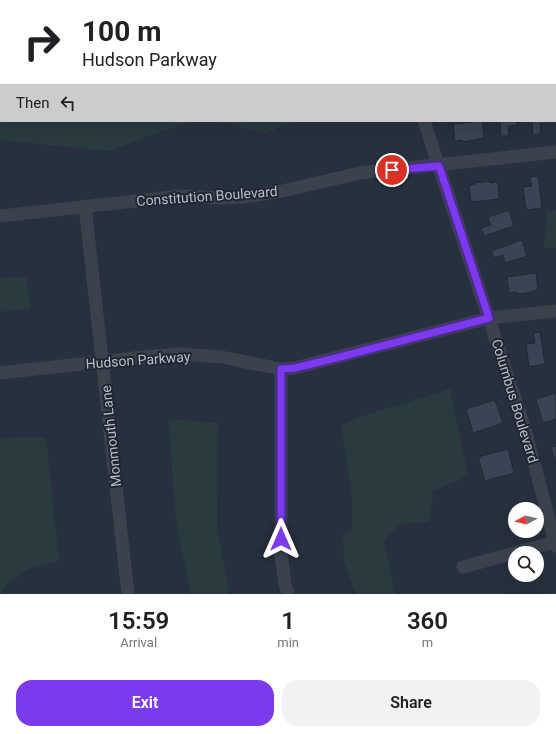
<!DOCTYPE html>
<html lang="en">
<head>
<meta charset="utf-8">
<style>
  :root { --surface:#fff; --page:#f2f2f2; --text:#202124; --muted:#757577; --accent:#7c3aed }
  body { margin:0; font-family:Roboto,sans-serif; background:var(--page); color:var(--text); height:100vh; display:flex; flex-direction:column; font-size:15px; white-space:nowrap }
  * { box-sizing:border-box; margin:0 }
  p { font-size:13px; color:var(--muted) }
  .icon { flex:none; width:22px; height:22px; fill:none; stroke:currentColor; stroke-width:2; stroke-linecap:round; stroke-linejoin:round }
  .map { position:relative; height:594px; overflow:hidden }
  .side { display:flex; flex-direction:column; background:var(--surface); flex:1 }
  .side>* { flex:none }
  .top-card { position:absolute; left:0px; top:0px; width:556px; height:122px; box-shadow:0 4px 16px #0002; background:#fff; color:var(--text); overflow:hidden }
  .needle { width:26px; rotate:263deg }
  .fabs { position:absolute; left:508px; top:502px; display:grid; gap:8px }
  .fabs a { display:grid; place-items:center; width:36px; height:36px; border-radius:50%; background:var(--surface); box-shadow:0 4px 16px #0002; font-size:20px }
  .pin { position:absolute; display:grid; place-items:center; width:34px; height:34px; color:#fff; margin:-17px; border:2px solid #fff; border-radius:50%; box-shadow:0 1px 4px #0007 }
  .me { position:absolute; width:44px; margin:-22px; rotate:0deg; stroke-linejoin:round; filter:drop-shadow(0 0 3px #0008) }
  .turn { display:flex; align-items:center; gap:14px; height:84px; padding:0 16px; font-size:18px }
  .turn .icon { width:52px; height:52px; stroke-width:2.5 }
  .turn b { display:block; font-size:28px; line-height:34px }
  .then { display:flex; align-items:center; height:38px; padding:0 16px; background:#0003; gap:8px; font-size:15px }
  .eta { display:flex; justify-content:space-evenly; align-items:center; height:68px; text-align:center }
  .eta b { font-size:24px; font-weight:600; line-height:28px }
  .action { display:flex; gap:8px; margin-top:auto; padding:8px 16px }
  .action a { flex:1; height:46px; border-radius:16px; background:var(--accent); color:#fff; font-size:16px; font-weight:600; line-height:46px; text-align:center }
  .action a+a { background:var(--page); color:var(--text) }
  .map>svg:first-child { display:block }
  .green { fill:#293b3f }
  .building { fill:#394454; stroke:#222935 }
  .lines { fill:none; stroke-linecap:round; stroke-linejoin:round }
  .service { stroke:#3b424e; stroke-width:7 }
  .minor { stroke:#3b424e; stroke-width:13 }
  .route-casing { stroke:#51269a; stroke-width:10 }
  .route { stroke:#7c3aed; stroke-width:7 }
  .labels { text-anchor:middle; stroke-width:4; stroke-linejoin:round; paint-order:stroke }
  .street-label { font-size:14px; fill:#b7bdc9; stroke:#202733 }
</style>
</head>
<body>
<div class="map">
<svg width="556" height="594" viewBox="0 0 556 594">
  <rect width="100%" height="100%" fill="#27303e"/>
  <g class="green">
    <polygon points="389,0 556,0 556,77 555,77 555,1"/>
    <polygon points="1,87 1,121 190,121 109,151 0,140"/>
    <polygon points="216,121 298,121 265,133"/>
    <polygon points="547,211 556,211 556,248 544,248"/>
    <polygon points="26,277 31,308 0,312 0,278"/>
    <polygon points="450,389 468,476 433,491 430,522 400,524 384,540 395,594 356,594 344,563 343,535 352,531 352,497 341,425 360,417"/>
    <polygon points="168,419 218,423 217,527 229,594 191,594 177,529"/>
    <polygon points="46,437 59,561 29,569 7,582 2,594 0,594 0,548 1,547 0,544 0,438"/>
  </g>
  <g class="building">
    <rect x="40" y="0" width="58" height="1"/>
    <polygon points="189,0 259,0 259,1 180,1"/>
    <polygon points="482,121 484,138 463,142 462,140 455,141 453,124"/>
    <polygon points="500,121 516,121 517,125 508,126 509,136 501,136"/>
    <polygon points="532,121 548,121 548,123 540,124 541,134 533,135"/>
    <polygon points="538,176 542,208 526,210 523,187 532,186 530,177"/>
    <polygon points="490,181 490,183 498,182 499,199 471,202 469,185 475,184 475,183"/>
    <polygon points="509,210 514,226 484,236 481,228 491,225 488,217"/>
    <polygon points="522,240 527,256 505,263 503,255 494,258 491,251"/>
    <polygon points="536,273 538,290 532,291 532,292 517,294 516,292 509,293 507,277"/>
    <polygon points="540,332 545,364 529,367 526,344 535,343 533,333"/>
    <polygon points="556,393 556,419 543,423 536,399"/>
    <polygon points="495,400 503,423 473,433 466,409"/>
    <polygon points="556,446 556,464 551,447"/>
    <polygon points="508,449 514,473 485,481 478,457"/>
  </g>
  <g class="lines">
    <g class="service">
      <polyline points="2,0 2,1"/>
      <polyline points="134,0 134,1"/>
      <polyline points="292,0 292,1"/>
      <polyline points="341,0 341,1"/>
    </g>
    <g class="minor">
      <polyline points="385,0 385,1"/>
      <polyline points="424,121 525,429 556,546"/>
      <polyline points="85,206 128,594"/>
      <polyline points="0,216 181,196 223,198 242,197 278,192 360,173 556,152"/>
      <polyline points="281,369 281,555 285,584 288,594"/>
      <polyline points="0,373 143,357 180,354 221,357 281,369 295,368 489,318 556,311"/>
      <polyline points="463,567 555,542"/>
    </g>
  </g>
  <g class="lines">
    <g class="route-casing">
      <polyline id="route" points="281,539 281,369 295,368 336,358 489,318 439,166 392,170"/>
    </g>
    <use href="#route" class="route"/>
  </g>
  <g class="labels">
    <g class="street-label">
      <text transform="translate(207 196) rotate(-4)" y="5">Constitution Boulevard</text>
      <text transform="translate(138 360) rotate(-4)" y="5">Hudson Parkway</text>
      <text transform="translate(515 401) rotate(73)" y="5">Columbus Boulevard</text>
      <text transform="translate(111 436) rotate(-96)" y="5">Monmouth Lane</text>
    </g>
  </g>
</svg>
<div class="fabs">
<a><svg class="needle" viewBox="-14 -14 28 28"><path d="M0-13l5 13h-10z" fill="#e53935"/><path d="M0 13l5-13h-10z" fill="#757577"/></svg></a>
<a><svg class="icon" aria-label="search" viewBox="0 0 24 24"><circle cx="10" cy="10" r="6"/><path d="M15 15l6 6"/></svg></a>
</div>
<div class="pin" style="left:392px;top:170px;background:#d93025"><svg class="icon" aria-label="arrive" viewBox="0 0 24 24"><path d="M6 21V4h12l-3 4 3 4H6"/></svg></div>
<svg class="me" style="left:281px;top:539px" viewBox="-20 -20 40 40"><path d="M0-17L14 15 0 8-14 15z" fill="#7c3aed" stroke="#fff" stroke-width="4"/></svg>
<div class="top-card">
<div class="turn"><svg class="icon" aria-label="right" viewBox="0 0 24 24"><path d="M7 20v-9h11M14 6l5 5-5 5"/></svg><div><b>100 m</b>Hudson Parkway</div></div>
<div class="then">Then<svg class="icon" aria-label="left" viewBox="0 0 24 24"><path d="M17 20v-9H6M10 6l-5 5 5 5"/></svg></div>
</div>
</div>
<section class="side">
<div class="eta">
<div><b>15:59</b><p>Arrival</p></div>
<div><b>1</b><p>min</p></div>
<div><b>360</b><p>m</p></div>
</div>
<div class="action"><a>Exit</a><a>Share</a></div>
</section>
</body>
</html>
